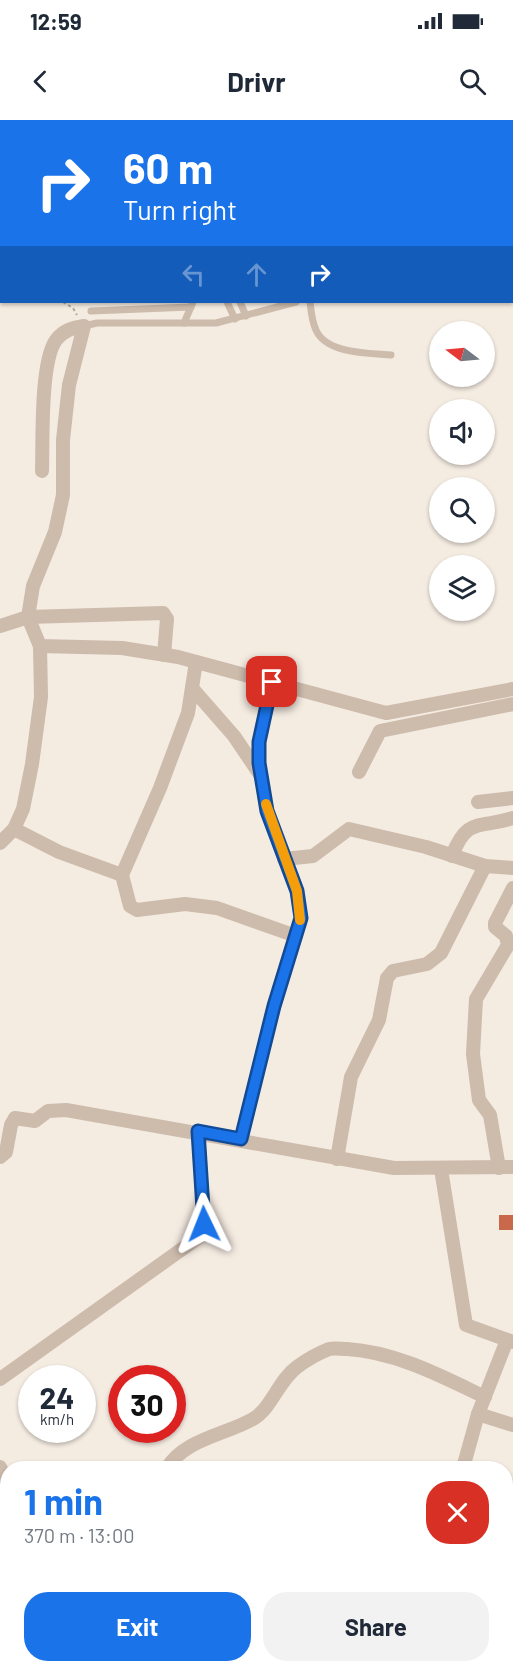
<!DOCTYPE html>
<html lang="en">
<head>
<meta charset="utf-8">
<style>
  :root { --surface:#fff; --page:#f2f2f3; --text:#1f2937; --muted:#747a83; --accent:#1a73e8 }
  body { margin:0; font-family:Barlow,sans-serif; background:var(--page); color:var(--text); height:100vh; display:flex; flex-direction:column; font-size:22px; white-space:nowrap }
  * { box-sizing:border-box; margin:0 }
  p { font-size:20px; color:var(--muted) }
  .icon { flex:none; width:33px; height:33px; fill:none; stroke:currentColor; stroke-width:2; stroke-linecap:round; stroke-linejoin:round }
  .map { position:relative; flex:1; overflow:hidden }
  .sheet { position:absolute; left:0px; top:1341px; width:513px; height:212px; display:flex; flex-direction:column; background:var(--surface); border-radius:24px 24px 0 0; box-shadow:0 2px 4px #0004 }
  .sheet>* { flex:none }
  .top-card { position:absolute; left:0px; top:0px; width:513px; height:183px; box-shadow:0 2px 4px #0004; background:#1a73e8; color:#fff; overflow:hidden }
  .needle { width:39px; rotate:286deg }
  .fabs { position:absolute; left:429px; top:201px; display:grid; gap:12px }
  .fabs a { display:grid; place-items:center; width:66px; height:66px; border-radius:50%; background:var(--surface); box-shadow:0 2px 4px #0004; font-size:30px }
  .speed { position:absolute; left:18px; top:1245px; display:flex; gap:12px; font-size:30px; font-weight:700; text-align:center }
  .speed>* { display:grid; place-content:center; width:78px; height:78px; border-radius:50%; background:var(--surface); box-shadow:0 2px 4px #0004; line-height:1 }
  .speed small { font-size:15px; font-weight:400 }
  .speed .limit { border:9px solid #d22; background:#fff; color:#111 }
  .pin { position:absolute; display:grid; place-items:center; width:51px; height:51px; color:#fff; margin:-26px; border-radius:12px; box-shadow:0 3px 9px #0006 }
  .me { position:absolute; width:66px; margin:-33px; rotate:358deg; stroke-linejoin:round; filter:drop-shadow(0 0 4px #0008) }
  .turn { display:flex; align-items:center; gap:21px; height:126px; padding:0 24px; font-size:27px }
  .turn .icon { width:78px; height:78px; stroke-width:2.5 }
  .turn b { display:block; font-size:42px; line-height:51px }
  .lanes { display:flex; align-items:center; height:57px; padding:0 24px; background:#0003; justify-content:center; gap:30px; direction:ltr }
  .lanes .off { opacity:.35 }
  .round { display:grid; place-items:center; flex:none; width:63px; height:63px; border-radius:24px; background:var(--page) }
  .head { display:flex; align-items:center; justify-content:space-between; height:102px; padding:0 24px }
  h1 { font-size:36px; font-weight:700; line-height:45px; color:var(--accent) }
  .cta { display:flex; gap:12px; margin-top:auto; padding:12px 24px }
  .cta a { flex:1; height:69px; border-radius:24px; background:var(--accent); color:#fff; font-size:24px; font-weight:700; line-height:69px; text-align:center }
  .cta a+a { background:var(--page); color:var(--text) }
  .status { display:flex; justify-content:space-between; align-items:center; height:42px; padding:0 30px; background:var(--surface); direction:ltr }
  .status svg { height:16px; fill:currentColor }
  header { display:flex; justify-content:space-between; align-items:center; height:78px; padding:0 24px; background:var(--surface); font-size:27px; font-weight:700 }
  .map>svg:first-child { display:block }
  .green { fill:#b8c4a0 }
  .building { fill:#c8694b }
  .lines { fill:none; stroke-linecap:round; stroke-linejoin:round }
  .path { stroke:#b9a596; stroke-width:2; stroke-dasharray:3 3; stroke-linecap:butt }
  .lane { stroke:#cdbbac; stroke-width:7 }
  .street { stroke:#cdbbac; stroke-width:14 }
  .route-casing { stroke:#114b97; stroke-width:15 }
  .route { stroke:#1a73e8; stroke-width:10 }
  .slow { stroke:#f59e0b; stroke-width:10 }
</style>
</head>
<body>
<div class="status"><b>12:59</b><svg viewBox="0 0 49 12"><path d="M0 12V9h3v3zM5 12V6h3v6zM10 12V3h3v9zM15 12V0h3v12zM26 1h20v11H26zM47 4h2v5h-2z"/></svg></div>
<header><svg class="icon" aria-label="back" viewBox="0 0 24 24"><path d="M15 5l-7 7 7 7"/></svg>Drivr<svg class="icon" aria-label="search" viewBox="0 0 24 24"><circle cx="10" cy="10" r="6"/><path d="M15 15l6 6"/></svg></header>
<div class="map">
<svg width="513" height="1552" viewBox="0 0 513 1552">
  <rect width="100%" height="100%" fill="#f4ebe1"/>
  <polygon class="green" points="0,0 242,0 2,2 0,174"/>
  <rect class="building" x="499" y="1095" width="14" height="15"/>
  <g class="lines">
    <g class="path">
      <polyline points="117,0 119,2"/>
      <polyline points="221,2 223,0"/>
      <polyline points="0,102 2,103"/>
      <polyline points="0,161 2,161"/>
      <polyline points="63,182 73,188 77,195"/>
    </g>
    <g class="lane">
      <polyline points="251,0 255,2"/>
      <polyline points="472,2 472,0"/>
      <polyline points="512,82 513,83"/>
      <polyline points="512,110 513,109"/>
      <polyline points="227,182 235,199"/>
      <polyline points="240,182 246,196"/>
      <path d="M310 182C311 191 312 202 316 210 326 234 370 233 391 235"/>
      <polyline points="91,191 191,187"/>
      <polyline points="184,203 193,182"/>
      <polyline points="84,206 97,203 216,203 296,182"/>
    </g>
    <g class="street">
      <path d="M42 351C43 322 40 242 56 220 64 210 72 208 84 206L69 265 63 320V375L55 412 33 466 28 497 163 493 167 499 164 535"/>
      <polyline points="0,506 28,497 40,526 122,528 178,537 386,593 513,569"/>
      <polyline points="196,542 188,593 160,668 122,755 130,786 137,790 185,784 217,788 296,816"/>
      <polyline points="192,568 234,616 259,653"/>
      <polyline points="359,652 380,611 513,584"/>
      <polyline points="478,682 513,678"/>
      <polyline points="14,709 59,732 122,755"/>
      <polyline points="0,723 14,709 23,689 32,644 41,577 40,526"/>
      <path d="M452 736C467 696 480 709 513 698"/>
      <polyline points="284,739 313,736 349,709 426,727 485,746"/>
      <polyline points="241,1019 274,886 301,799 297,771 267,691 259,643 259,622 272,562"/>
      <polyline points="0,1037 6,1032 11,1005 15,998 35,1001 48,991 66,990 394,1048 513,1047"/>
      <polyline points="337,1039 351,957 379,900 387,858 393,851 427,844 441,833 485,746 513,748"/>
      <polyline points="499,1048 490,995 479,980 473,934 476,879 508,825 506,816 495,807 495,803 513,768"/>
      <polyline points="441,1049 466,1205 513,1222"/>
      <polyline points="0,1259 199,1117 204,1104 198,1011"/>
      <polyline points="478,1294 513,1305"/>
      <polyline points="0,1347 8,1365"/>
      <path d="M167 1348C185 1319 225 1315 253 1299 272 1288 278 1261 297 1247 305 1241 319 1233 329 1229 334 1228 342 1229 347 1229 396 1232 441 1256 485 1277"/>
      <polyline points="463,1348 478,1294 507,1220"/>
      <polyline points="506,1473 513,1476"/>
      <polyline points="0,1490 8,1455"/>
      <polyline points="0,1520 8,1521"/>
      <polyline points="337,1552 339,1545"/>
      <polyline points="402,1552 404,1545"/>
    </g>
  </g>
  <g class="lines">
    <g class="route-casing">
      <polyline id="route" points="204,1104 198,1011 241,1019 274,886 301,798 297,771 267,691 259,643 259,622 272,562"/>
    </g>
    <use href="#route" class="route"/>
    <polyline class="slow" points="266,684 297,771 300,800"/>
  </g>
</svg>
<div class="fabs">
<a><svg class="needle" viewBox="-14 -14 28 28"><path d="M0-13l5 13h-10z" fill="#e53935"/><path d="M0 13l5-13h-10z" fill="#747a83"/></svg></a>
<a><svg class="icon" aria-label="sound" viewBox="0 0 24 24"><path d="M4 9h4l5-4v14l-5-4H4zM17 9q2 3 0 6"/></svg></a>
<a><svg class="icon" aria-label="search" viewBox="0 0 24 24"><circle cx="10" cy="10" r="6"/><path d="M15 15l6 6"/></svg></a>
<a><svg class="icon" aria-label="layers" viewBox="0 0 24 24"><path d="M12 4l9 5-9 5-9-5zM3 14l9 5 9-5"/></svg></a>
</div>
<div class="speed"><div>24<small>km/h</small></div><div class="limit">30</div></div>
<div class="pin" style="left:272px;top:562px;background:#d93025"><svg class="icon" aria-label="arrive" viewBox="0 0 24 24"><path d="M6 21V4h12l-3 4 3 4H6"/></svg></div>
<svg class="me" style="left:204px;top:1104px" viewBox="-20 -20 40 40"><path d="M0-17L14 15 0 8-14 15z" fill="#1a73e8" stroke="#fff" stroke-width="4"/></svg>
<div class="top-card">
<div class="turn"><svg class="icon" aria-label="right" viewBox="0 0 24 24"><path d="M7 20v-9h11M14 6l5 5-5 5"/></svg><div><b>60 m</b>Turn right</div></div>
<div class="lanes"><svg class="icon off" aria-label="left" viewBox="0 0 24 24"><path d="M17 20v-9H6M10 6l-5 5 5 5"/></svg><svg class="icon off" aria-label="ahead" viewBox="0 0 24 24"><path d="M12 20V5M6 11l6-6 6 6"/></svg><svg class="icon" aria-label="right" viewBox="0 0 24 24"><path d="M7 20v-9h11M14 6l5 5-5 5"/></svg></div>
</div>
<section class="sheet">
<div class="head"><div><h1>1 min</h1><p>370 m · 13:00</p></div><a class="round" style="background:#d93025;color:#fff"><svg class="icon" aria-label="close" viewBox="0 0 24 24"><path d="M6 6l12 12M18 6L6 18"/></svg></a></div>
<div class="cta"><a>Exit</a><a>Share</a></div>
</section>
</div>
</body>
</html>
